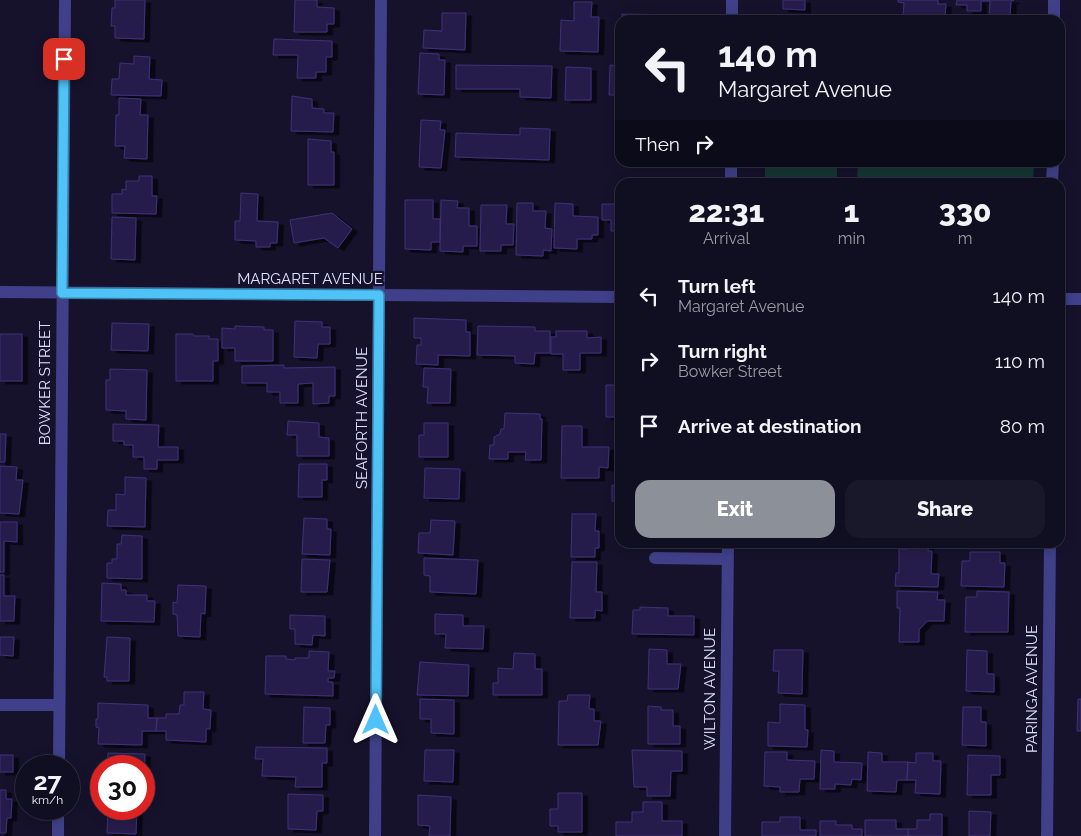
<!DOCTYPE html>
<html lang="en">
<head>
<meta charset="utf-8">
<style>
  :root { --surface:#100e21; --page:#19172a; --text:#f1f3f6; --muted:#9c9ca5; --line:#302e3f; --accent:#8c9099 }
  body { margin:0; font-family:Raleway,sans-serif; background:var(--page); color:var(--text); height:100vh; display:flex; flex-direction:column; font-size:19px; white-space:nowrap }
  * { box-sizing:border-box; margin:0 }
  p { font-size:16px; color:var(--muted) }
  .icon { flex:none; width:28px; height:28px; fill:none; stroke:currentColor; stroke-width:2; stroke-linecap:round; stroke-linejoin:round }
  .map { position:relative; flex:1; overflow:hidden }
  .sheet { position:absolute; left:615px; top:178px; width:450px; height:370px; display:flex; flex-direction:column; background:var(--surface); border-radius:15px; box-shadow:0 2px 12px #0003,0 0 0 1px var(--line) }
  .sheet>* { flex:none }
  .hud { position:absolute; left:615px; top:15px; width:450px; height:152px; border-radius:15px; box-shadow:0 2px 12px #0003,0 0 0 1px var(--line); background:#100e21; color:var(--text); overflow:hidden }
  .speed { position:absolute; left:15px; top:755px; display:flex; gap:10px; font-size:25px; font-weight:700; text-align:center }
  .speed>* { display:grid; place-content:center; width:65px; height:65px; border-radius:50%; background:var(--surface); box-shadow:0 2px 12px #0003,0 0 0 1px var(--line); line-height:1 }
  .speed small { font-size:12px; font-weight:400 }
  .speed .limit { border:8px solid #d22; background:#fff; color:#111 }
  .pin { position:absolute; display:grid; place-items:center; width:42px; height:42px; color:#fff; margin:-21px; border-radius:10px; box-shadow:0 2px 8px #0006 }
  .me { position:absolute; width:55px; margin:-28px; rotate:0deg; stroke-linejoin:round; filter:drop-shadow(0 0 4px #0008) }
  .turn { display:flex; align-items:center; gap:18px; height:105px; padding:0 20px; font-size:22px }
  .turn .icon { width:65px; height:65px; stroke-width:2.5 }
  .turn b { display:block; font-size:35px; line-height:42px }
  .then { display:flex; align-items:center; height:48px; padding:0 20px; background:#0003; gap:10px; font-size:19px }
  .eta { display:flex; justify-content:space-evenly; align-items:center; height:85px; text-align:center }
  .eta b { font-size:30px; font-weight:800; line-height:35px }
  .button { display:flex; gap:10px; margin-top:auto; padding:10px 20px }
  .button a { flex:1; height:58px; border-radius:15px; background:var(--accent); color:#fff; font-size:20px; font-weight:800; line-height:58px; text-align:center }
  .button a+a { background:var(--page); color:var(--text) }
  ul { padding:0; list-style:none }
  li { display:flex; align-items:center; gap:15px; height:65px; padding:0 20px }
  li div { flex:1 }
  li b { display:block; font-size:19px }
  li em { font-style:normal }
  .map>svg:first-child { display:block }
  .green { fill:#163633 }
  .building { fill:#261f4c; stroke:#3c3278; filter:url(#shadow) }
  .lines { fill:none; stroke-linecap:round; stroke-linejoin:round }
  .street { stroke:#3f4089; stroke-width:12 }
  .route-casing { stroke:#337fa1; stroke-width:12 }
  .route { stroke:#4fc3f7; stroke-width:9 }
  .labels { text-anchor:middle; stroke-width:4.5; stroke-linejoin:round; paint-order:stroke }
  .street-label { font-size:15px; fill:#e0defe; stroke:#16122c }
</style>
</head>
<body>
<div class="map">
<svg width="1081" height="836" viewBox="0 0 1081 836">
  <defs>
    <filter id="shadow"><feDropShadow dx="5.5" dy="3" stdDeviation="0" flood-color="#0009"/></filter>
  </defs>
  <rect width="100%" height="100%" fill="#16122c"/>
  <g class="green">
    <rect x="765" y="163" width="72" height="19"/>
    <polygon points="858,163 1034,163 1033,182 857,182"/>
  </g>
  <g class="building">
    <polygon points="115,0 145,0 144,39 115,38 115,26 111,26 112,8 115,8"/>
    <polygon points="295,0 317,0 317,7 334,8 334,24 327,24 327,32 294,32"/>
    <polygon points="783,0 805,0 805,10 783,9"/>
    <polygon points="898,0 938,0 938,4 946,4 945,17 903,16 904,3 898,2"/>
    <polygon points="957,0 1014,0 1011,1 1010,18 989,17 990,1 981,1 981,11 967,11 967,5 956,5"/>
    <polygon points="574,2 592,2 591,17 599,17 598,52 560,51 561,20 574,21"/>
    <polygon points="442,13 466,13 465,50 423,48 424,30 442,31"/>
    <polygon points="622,14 685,15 685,20 622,20"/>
    <polygon points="274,39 332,41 332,57 326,57 326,72 316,72 316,78 297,78 298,55 273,55"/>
    <polygon points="420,53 439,54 439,60 445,60 444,95 418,94"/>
    <polygon points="134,56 150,57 149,79 162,80 161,96 111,95 112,79 119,79 120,63 134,64"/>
    <polygon points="456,65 552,66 551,98 520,97 520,89 456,89"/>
    <polygon points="610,65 620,66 620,95 609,95"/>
    <polygon points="566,67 591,68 591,100 565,100"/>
    <polygon points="292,96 312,99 312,108 324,109 324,113 334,113 333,132 291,131"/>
    <polygon points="119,98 141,99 140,115 148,115 147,159 124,158 125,146 115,146 116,115 119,115"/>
    <polygon points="421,120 441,121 440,130 445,130 441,168 419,167"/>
    <polygon points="520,128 550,129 549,160 455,157 456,133 520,135"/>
    <polygon points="308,139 331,141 331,152 334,152 334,185 308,185"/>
    <polygon points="139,176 152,176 152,196 157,196 156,214 112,213 112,194 122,194 122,189 126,190 126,181 139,181"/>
    <polygon points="241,193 258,194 257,221 278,222 277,243 270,243 270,247 256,247 256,241 235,240 235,221 240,221"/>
    <polygon points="405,200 433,200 433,219 440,219 440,242 431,242 431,250 405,249"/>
    <polygon points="441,200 458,201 457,208 469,208 469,226 477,226 477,246 463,246 463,252 440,251"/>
    <polygon points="517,203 533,203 533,211 546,211 545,228 552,229 551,251 543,250 543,256 516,255"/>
    <polygon points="555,203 573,204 573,216 598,217 598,235 592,235 592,239 577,239 577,249 554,248"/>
    <polygon points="602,204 620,204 620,231 611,231 611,220 602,220"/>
    <polygon points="481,205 507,205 506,224 514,224 513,245 501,245 501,251 480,251"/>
    <polygon points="332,213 352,229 338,248 324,238 294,243 290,220"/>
    <polygon points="112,217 136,218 135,260 111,259"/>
    <polygon points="414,318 466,320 466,332 470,332 470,356 438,355 438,365 416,364 417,345 421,345 421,338 414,338"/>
    <polygon points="295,321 322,322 322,327 330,327 330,344 318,344 317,358 294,357"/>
    <polygon points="112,323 149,324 148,351 111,350"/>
    <polygon points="235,326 264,327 264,330 273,330 273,361 235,361 235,348 222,348 222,328 235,329"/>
    <polygon points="478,326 535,327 535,331 550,331 550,353 535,353 534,364 515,363 515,356 477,355"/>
    <polygon points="556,331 587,331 587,338 601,337 601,353 580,353 580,370 563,370 563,354 551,354 551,337 556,337"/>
    <rect x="0" y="334" width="22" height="47"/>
    <polygon points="176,334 193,334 194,336 209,336 209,339 218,339 218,361 213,361 213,381 176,381"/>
    <polygon points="284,365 284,368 335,367 335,396 329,396 329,403 313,404 313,383 298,384 298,403 280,403 280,392 267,392 267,383 242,383 242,366"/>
    <polygon points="424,368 451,369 450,403 427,403 428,387 423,387"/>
    <polygon points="110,369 147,370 146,420 126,419 126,411 106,410 106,380 110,380"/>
    <polygon points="618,382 620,382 620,417 606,417 606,385 619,385"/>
    <polygon points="505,413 540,414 540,419 542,419 541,460 525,460 526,452 508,452 508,459 489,459 490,445 494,445 494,437 500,434 501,429 504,429"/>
    <polygon points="288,421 319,423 319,437 329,438 329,456 297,456 297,435 287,435"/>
    <polygon points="424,423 448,423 448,457 419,457 419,435 424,435"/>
    <polygon points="113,424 159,425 158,447 178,447 178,460 157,460 157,469 144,469 144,457 133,457 133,445 124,445 124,441 113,441"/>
    <polygon points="562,426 582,426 582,447 609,447 608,468 599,467 599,478 561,478"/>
    <polygon points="0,434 6,434 5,462 0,462"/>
    <rect x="615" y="450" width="5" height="29"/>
    <polygon points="299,464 327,464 327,480 322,480 322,497 298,497"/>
    <polygon points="0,466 17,467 16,480 23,480 19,514 0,513"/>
    <polygon points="425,468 460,469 459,499 424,498"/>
    <polygon points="125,477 146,478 145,527 107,526 108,510 116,510 116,494 125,495"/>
    <polygon points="612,485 620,486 620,502 612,501"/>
    <polygon points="572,514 596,514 595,531 599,531 599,548 595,548 595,557 571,557"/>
    <polygon points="304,518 327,519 327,529 331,529 330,555 302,554"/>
    <polygon points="431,520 455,521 453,555 418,553 419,533 430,533"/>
    <polygon points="0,522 17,522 17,542 4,541 4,572 0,572"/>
    <polygon points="122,535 142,536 142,579 107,578 107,563 112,563 112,559 117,559 117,544 121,544"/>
    <polygon points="908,542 928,542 928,551 932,551 931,574 939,574 938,587 895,586 896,573 899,573 899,549 908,549"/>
    <polygon points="970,552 1000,552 1000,563 1005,563 1004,587 961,586 962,561 970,561"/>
    <polygon points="424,558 478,560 476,594 430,592 430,576 424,575"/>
    <polygon points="302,559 330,560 327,592 301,592"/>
    <polygon points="572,562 597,562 596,592 602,592 602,611 595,610 595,618 570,618"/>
    <polygon points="0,575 4,575 4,596 15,596 14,621 0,621"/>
    <polygon points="102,583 121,584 121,590 126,590 126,595 147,595 147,601 155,601 154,622 101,621"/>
    <polygon points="178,585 206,586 205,614 201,613 200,637 178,636 177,615 173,614 173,602 177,603"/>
    <polygon points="897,591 938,592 937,600 945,600 944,621 927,621 919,630 919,642 899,642 900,608 897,608"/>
    <polygon points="977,591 1009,592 1008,632 965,632 966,597 977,597"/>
    <polygon points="640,607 668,608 668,616 694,616 694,635 632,634 633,610 640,610"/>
    <polygon points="435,614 463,615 463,626 484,626 483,649 445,648 446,634 435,634"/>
    <polygon points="290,615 325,616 325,636 313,635 312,645 295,644 295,629 290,629"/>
    <polygon points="0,637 14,637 13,656 0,655"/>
    <polygon points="107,637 130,638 129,681 107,681 107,677 104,677"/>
    <polygon points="649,649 667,650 667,664 681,664 678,689 648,689"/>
    <polygon points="774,650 803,650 802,694 778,693 779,671 773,671"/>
    <polygon points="967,650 987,651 987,674 994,674 994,692 966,691"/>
    <polygon points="309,651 329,652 328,671 335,671 334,678 328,678 328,682 333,682 333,696 265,694 266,656 286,656 286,659 295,660 295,658 309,658"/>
    <polygon points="514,653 535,654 535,669 542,669 542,695 493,695 493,683 498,683 498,668 513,669"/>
    <polygon points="420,662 469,665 468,696 417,695"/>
    <polygon points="184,692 204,692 203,709 211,710 210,729 206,729 206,742 166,740 166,731 156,731 157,718 166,718 166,714 179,714 180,705 184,705"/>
    <polygon points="568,695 590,695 589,709 594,709 594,721 601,721 598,745 558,745 559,701 567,701"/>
    <polygon points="420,699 454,700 454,734 431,733 431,719 420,719"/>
    <polygon points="1078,699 1081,699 1081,731 1077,731"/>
    <polygon points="98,703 148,705 148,718 157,718 156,731 142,731 142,745 98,744 99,728 96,727 96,719 98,719"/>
    <polygon points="780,704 805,705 805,730 808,730 807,747 768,746 768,722 780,723"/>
    <polygon points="648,706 661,707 661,710 673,710 673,726 680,726 680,744 648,744"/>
    <polygon points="304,707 330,708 330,725 326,725 325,743 303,743"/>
    <polygon points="963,707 981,707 981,722 986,722 986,746 962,745"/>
    <polygon points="256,747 327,748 327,763 322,763 322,787 295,787 296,777 262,776 263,759 255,759"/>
    <polygon points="425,750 454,750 453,782 424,781"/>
    <polygon points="632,750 682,751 682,771 671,771 670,796 647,796 647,787 634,787"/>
    <polygon points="821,750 834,751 834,762 862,763 861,780 852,779 851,785 835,784 835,789 820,789"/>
    <polygon points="765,752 787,752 787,760 815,761 814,779 800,779 799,792 780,792 780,787 764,786"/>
    <polygon points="868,752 882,753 882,762 908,762 907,780 897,780 896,792 867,791"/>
    <polygon points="108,753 145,754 144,785 144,766 107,766"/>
    <polygon points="916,753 933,753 933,761 941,761 940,794 915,793 916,780 907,780 908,762 916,763"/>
    <rect x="0" y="755" width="13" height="17"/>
    <polygon points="968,755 1000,756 1000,775 991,775 991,795 967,795"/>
    <polygon points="0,790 6,790 6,799 12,799 11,818 7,818 6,833 0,833"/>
    <polygon points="558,793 582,793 582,832 558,832 558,826 550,826 550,809 558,809"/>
    <polygon points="288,794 323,795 323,811 317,811 316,830 288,829"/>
    <polygon points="418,795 451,797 450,836 429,836 430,826 418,825"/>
    <polygon points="643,802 662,802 662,821 682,821 682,836 616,836 616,822 632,822 632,812 643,812"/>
    <polygon points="108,809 137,809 136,834 107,833"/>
    <polygon points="969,811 991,812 990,836 969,836"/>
    <polygon points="930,814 942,814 942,836 908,836 908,829 917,829 917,820 930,820"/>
    <polygon points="780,817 800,817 800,830 816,830 816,836 762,836 762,822 780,822"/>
    <polygon points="865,820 896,820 896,829 908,829 908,836 865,836"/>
    <polygon points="820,821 836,821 836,825 852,825 852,829 862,829 862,836 820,836"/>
  </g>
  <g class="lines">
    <g class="street">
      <polyline points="732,20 732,0"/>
      <polyline points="1054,20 1054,0"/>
      <polyline points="731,182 731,162"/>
      <polyline points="1052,182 1053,162"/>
      <polyline points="0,292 620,297"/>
      <polyline points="1060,299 1081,299"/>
      <polyline points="655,558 727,559"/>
      <polyline points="0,705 59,705"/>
      <polyline points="59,766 65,0"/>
      <polyline points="58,836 58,809"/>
      <polyline points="375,836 381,0"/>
      <polyline points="725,836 728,542"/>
      <polyline points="1047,836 1050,542"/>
    </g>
  </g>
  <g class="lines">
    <g class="route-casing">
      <polyline id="route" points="64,59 62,293 379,295 376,720"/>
    </g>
    <use href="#route" class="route"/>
  </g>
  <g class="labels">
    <g class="street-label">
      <text x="310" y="284">MARGARET AVENUE</text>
      <text transform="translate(45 383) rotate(-90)" y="5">BOWKER STREET</text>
      <text transform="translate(362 418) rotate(-90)" y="5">SEAFORTH AVENUE</text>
      <text transform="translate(710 689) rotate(-90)" y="5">WILTON AVENUE</text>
      <text transform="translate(1032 689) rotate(-90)" y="5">PARINGA AVENUE</text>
    </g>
  </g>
</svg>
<div class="speed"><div>27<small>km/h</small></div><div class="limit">30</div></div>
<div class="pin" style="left:64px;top:59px;background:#d93025"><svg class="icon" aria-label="arrive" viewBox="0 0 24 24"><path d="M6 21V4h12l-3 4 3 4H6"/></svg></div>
<svg class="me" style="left:376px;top:720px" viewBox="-20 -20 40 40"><path d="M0-17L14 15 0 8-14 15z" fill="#4fc3f7" stroke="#fff" stroke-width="4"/></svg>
<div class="hud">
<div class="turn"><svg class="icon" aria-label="left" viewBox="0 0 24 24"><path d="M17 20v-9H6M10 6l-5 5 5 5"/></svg><div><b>140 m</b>Margaret Avenue</div></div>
<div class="then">Then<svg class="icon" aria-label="right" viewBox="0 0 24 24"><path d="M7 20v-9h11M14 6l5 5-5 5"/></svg></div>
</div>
<section class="sheet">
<div class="eta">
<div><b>22:31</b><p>Arrival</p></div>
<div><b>1</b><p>min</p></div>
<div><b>330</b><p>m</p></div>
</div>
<ul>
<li><svg class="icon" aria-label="left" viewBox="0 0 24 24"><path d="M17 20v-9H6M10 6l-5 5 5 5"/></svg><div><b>Turn left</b><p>Margaret Avenue</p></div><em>140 m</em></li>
<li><svg class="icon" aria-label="right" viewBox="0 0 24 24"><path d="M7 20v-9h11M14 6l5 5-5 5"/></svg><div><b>Turn right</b><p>Bowker Street</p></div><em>110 m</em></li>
<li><svg class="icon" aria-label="arrive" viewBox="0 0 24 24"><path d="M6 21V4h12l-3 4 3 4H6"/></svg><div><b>Arrive at destination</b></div><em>80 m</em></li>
</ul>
<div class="button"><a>Exit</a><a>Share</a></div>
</section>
</div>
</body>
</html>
